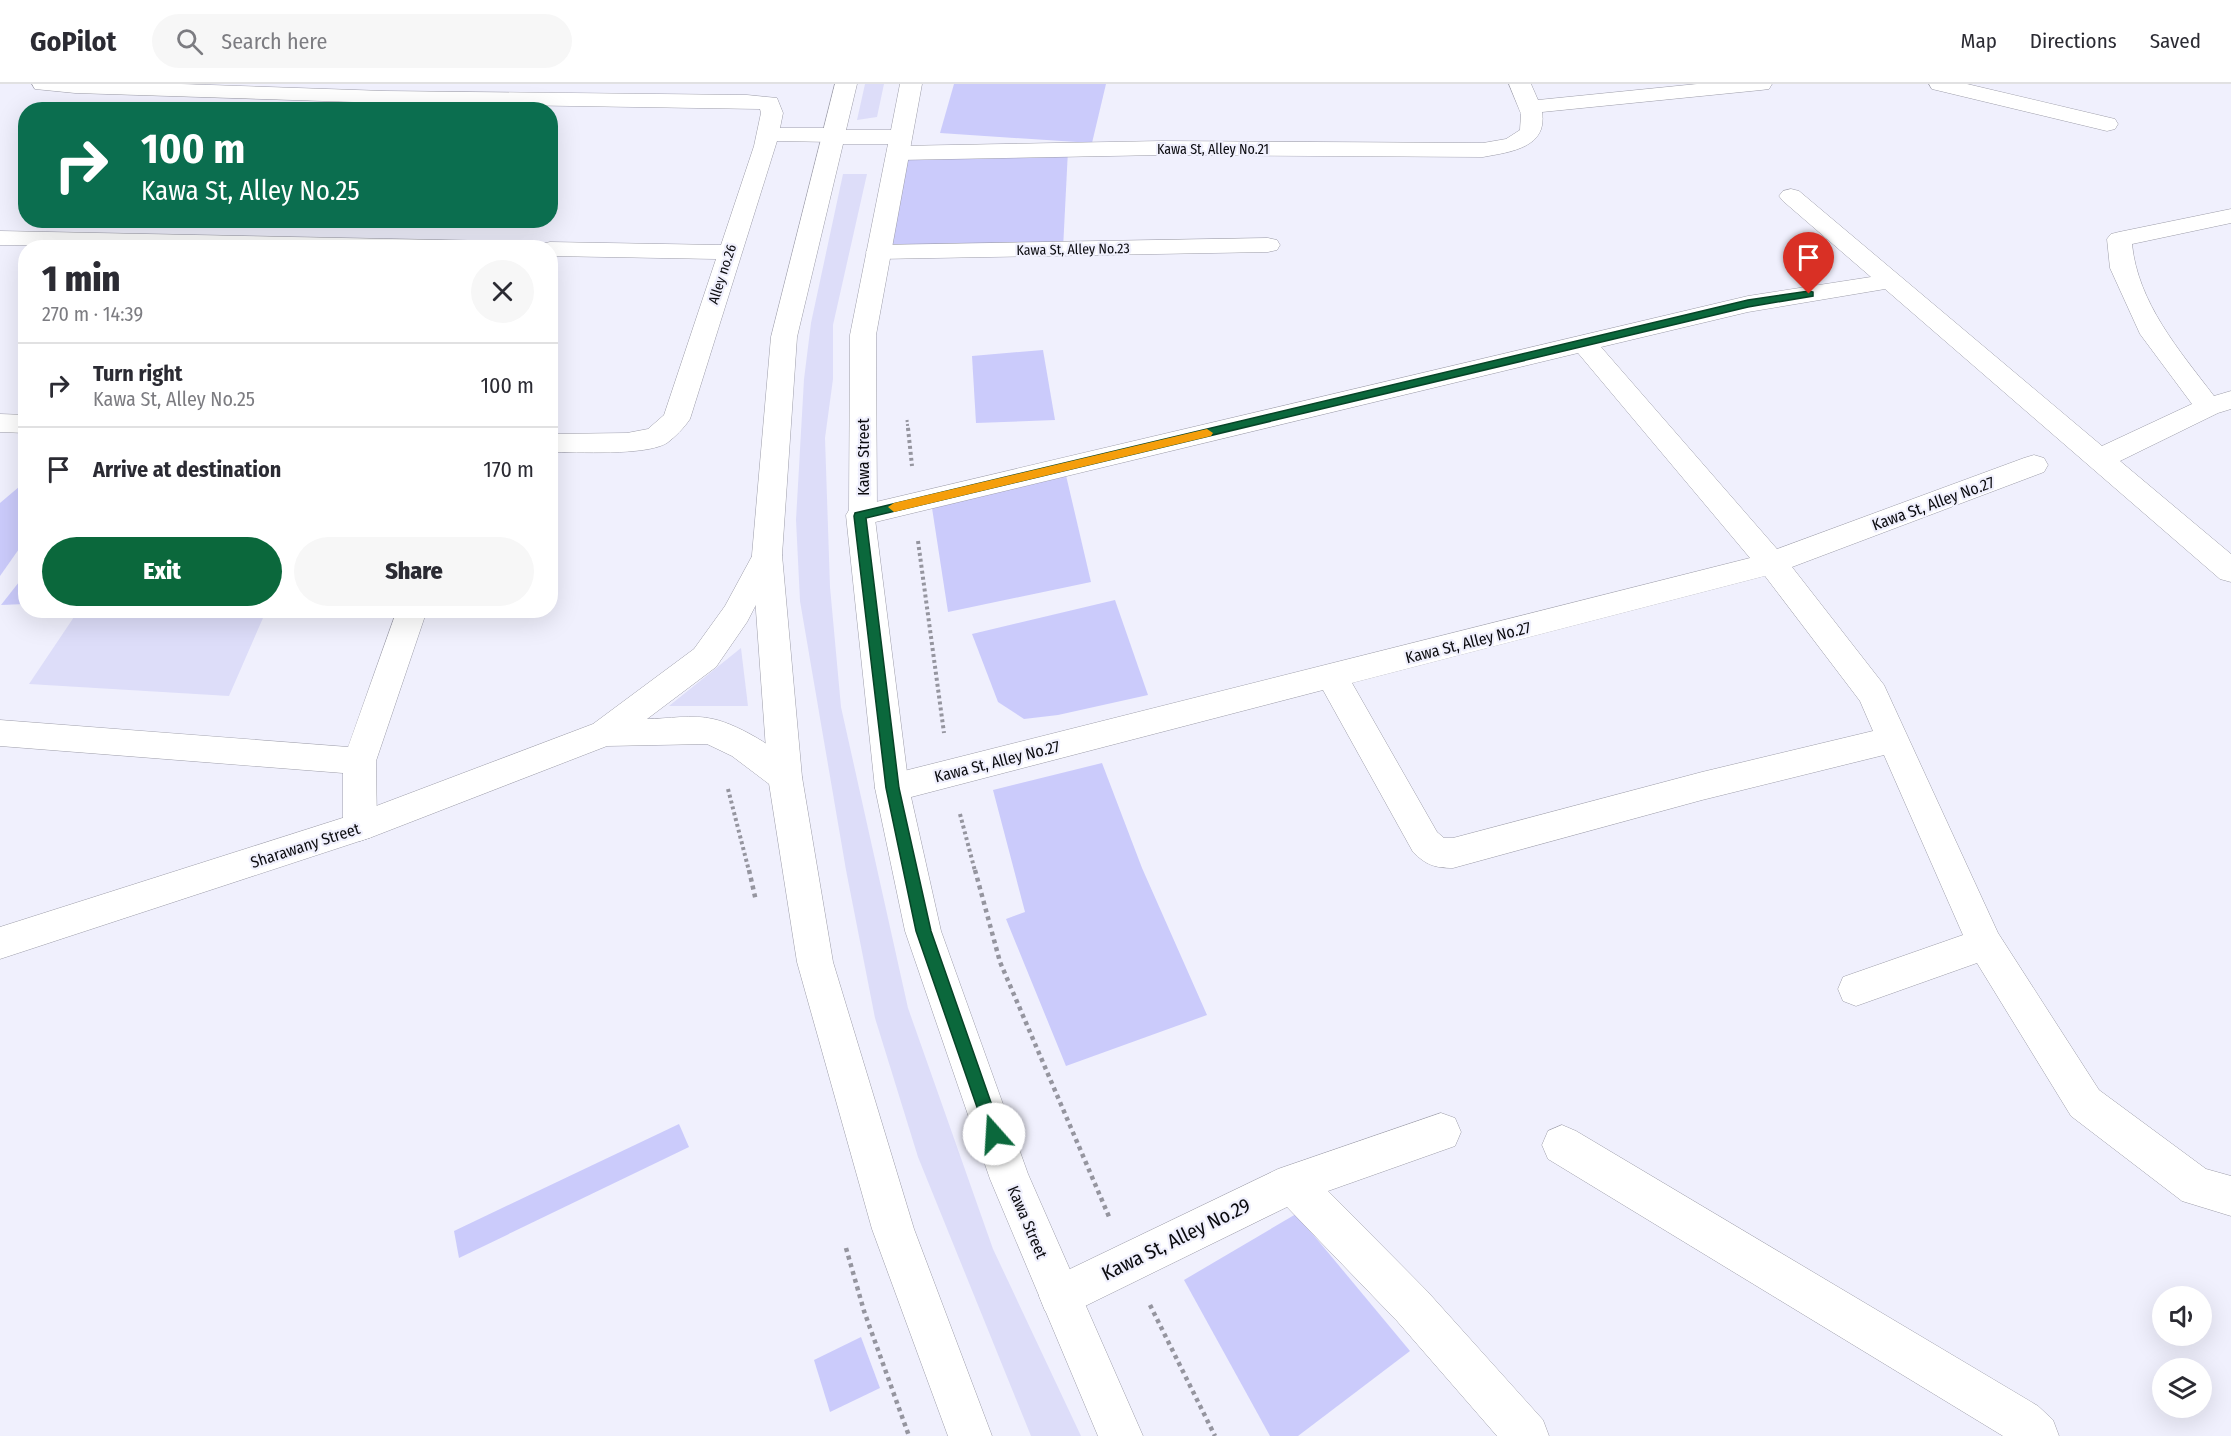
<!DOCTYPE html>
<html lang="en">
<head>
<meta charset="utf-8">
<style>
  :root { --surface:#fff; --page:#f7f7f7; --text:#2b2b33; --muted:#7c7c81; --line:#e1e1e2; --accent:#0b683c }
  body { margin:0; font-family:"Fira Sans Condensed",sans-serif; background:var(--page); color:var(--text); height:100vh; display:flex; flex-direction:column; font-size:22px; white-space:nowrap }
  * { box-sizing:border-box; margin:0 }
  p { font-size:20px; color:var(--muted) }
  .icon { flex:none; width:33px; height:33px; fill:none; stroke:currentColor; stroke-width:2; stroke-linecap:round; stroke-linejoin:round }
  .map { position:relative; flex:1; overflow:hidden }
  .panel { position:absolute; left:18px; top:156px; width:540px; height:378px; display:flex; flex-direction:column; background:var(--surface); border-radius:24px; box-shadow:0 6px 24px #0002 }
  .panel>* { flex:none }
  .hud { position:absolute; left:18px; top:18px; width:540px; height:126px; border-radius:24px; box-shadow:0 6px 24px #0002; background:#0b6e4f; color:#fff; overflow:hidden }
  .tools { position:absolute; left:2152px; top:1202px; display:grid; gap:12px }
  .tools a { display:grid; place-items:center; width:60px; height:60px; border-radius:50%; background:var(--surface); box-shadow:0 6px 24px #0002; font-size:30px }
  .pin { position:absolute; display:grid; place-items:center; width:51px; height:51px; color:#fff; margin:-62px -26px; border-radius:50% 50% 50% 0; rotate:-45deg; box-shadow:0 0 6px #0007 }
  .pin .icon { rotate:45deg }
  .me { position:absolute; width:66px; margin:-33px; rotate:341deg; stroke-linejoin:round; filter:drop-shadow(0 0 4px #0008) }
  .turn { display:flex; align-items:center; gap:21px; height:126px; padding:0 24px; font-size:27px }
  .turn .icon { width:78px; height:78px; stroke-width:2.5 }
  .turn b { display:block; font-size:42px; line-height:51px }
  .round { display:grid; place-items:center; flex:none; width:63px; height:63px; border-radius:32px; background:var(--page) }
  .head { display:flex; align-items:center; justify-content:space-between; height:102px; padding:0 24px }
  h1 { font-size:36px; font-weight:800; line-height:45px }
  .cta { display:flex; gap:12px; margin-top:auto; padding:12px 24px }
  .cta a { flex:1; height:69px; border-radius:36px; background:var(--accent); color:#fff; font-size:24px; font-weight:800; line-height:69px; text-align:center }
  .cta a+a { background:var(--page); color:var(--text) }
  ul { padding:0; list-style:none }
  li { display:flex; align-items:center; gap:18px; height:84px; padding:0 24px; border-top:2px solid var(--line) }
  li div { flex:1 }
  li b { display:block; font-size:22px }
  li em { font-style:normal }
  header { display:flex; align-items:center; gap:36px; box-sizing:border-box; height:84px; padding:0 30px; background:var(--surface); border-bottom:2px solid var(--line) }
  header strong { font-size:28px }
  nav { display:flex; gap:33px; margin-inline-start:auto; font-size:21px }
  .search { width:420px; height:54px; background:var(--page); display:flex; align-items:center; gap:15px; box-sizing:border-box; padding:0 21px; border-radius:33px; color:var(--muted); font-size:22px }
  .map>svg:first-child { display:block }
  .green { fill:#ddddf9 }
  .building { fill:#cbcbfb }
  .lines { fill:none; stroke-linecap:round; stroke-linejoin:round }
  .minor-casing { stroke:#9d9da9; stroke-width:1 }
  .tertiary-casing { stroke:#9d9da9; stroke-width:1 }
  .primary-casing { stroke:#9d9da9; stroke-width:1 }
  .path-far2 { stroke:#95959f; stroke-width:3; stroke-dasharray:2 2; stroke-linecap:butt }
  .path-far1 { stroke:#95959f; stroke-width:4; stroke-dasharray:3 3; stroke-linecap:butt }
  .path { stroke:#95959f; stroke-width:4.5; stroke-dasharray:4 4; stroke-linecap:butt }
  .minor { fill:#fff; fill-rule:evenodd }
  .tertiary { fill:#fff; fill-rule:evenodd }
  .primary { fill:#fff; fill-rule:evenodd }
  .route { fill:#0b683c; stroke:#074427; stroke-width:1.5 }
  .slow { fill:#f59e0b }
  .labels { text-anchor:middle; stroke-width:4.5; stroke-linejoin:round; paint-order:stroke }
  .far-street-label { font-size:14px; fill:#0b0b0f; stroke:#f0f0fd }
  .street-label { font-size:16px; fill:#0b0b0f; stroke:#f0f0fd }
  .near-street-label { font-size:20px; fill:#0b0b0f; stroke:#f0f0fd }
</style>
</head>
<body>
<header>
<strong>GoPilot</strong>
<div class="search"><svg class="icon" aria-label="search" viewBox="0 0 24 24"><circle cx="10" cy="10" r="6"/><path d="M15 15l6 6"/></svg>Search here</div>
<nav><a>Map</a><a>Directions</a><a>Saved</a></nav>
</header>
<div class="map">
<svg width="2231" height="1352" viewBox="0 0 2231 1352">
  <rect width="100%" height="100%" fill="#f0f0fd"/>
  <g class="green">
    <polygon points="865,0 884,0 877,33 857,36"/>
    <polygon points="843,90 867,90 833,241 833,295 825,354 830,503 841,623 908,924 993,1165 1081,1352 1031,1352 918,1073 875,934 846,786 800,517 796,436 804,295 811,239"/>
    <polygon points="78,527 78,526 266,527 229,612 29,600"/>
    <polygon points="741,564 748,622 669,622"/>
  </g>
  <g class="building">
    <polygon points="954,0 1106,0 1092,59 940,49"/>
    <polygon points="1068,66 1063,165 882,165 898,69"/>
    <polygon points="1043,266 1055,336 976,339 972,272"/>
    <polygon points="1065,387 1091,498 948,528 930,411"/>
    <polygon points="26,397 26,455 0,492 0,419"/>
    <polygon points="26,489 26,520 1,521"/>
    <polygon points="1115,516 1148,611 1058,631 1024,635 998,618 972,550"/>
    <polygon points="1102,679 1142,784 1207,931 1066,982 1006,835 1025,828 993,706"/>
    <polygon points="679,1040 689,1063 459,1174 454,1147"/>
    <polygon points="1296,1130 1410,1267 1298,1352 1270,1352 1184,1196"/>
    <polygon points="861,1253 880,1304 830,1328 814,1276"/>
  </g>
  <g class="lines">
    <g class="minor-casing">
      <g id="minor">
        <path d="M32 0H181L385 7 747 11 777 14 783 29 780 44H833L841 46 844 51 841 56 833 58 777 57 690 335C684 344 675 353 667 359 646 372 577 368 550 368V350L627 349 648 345 664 331 716 175 550 172V164H539L541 160 550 158 721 161 754 62 761 29 760 25 385 19 75 9 35 5Z"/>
        <path d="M1509 0H1531L1538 16 1697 0H1772L1769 5 1761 6 1542 28C1548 64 1510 68 1483 73L1162 71 898 76 890 74 887 69 890 64 898 62 1162 57 1483 59 1506 55 1520 46 1521 30Z"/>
        <polygon points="1929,0 1967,0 2115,35 2118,40 2115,45 2107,47 1932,5"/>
        <path d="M1791 105 1799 107 2102 362 2192 320 2140 250 2110 184 2107 155 2111 150 2119 148 2231 125V139L2132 160C2138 219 2179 266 2214 312L2231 307V325L2218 329 2120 377 2231 470V498L2220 495 1885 205 1748 228 1601 263 1777 465 2024 374 2034 371 2044 374 2048 381 2044 388 1792 483 1884 601 1998 849 2099 1006 2206 1085 2231 1092V1132L2182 1117 2071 1032 1977 879 1856 922 1843 917 1838 905 1843 893 1963 851 1884 671 1702 716 1453 784C1435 784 1426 781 1413 768L1323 606 892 718 880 714 875 704 880 694 892 690 1750 474 1578 269 863 441 853 438 849 431 853 424 863 421 1748 212 1871 193 1783 117 1779 112 1783 107ZM1765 492 1860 617 1873 647 1702 688 1453 754H1444L1437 748 1352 599Z"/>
        <polygon points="0,147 492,157 501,159 504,164 0,161"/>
        <polygon points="1268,154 1277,156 1280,161 1277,166 1268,168 878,175 869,173 866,168 869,163 878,161"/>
        <polygon points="0,330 26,331 26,349 0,348"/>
        <polygon points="397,526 427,526 376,677 377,743 372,753 360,757 348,753 343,743 343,689 0,662 0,636 348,663"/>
        <polygon points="1441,1029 1455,1034 1461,1048 1455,1062 1328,1107 1427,1207 1543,1336 1549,1352 1497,1352 1397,1237 1287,1123 1075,1227 1060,1233 1045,1227 1039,1212 1045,1197 1278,1085"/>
        <polygon points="1562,1041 1576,1047 2038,1322 2053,1336 2059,1352 2003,1352 1548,1075 1542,1061 1548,1047"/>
      </g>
    </g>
    <g class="tertiary-casing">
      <path id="tertiary" d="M767 460 777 463 782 471 747 538 716 583 647 635C667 635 693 630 713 635 738 640 790 670 802 693L797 703 785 707 773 703 732 672 707 660 607 662 372 753 0 875V843L355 730 593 640 694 565 725 522 757 463Z"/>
    </g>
    <g class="primary-casing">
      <polygon id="primary" points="835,0 857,0 846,46 891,46 900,0 922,0 876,251 877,431 875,435 909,704 941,847 1028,1090 1143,1352 1098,1352 990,1095 905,847 875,704 846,431 849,426 850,251 888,60 843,60 797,253 782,471 802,693 833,878 914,1145 992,1352 948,1352 872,1145 797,878 768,693 752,471 771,253"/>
    </g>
    <polyline class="path-far2" points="907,336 908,346"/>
    <g class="path-far1">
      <polyline points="908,344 912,382"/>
      <polyline points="918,457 944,649"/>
      <polyline points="728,705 749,787"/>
      <polyline points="960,730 975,787"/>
    </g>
    <g class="path">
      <polyline points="749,786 756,817"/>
      <polyline points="975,786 1000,878 1110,1135"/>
      <polyline points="846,1164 864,1227 909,1352"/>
      <polyline points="1150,1221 1215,1352"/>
    </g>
    <use href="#minor" class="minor"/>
    <use href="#tertiary" class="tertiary"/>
    <use href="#primary" class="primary"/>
  </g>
  <polygon class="route" points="1809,207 1813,208 1813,212 1748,223 866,434 899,704 931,847 1002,1050 1000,1055 994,1058 988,1055 916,847 886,704 854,432 855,429 1748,216"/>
  <polygon class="slow" points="1207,345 1213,349 1211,352 894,428 888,423 894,419"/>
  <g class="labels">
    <g class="far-street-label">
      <text x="1213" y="70">Kawa St, Alley No.21</text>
      <text transform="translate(1073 165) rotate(-1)" y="5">Kawa St, Alley No.23</text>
      <text transform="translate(722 190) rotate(-72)" y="5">Alley no.26</text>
    </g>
    <g class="street-label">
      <text transform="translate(863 373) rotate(-90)" y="6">Kawa Street</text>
      <text transform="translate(1933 419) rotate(-20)" y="6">Kawa St, Alley No.27</text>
      <text transform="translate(1468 558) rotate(-14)" y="6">Kawa St, Alley No.27</text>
      <text transform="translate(997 677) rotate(-14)" y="6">Kawa St, Alley No.27</text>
      <text transform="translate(305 761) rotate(-18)" y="6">Sharawany Street</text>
      <text transform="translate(1028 1138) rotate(67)" y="6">Kawa Street</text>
    </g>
    <g class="near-street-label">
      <text transform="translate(1176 1155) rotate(-26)" y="7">Kawa St, Alley No.29</text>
    </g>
  </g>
</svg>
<div class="tools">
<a><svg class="icon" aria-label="sound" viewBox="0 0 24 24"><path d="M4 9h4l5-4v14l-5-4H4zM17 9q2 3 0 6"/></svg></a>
<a><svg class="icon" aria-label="layers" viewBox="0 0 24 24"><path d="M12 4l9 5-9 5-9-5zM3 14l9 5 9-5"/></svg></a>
</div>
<div class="pin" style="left:1809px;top:210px;background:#d93025"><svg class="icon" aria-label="arrive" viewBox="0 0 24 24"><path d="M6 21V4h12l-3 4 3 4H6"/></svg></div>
<svg class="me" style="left:994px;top:1050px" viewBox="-20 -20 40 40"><circle r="19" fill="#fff"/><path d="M0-13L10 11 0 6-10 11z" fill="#0b683c"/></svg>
<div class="hud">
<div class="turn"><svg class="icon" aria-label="right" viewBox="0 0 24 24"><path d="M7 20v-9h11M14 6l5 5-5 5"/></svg><div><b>100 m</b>Kawa St, Alley No.25</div></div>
</div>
<section class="panel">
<div class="head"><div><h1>1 min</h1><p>270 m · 14:39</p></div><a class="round"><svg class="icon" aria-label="close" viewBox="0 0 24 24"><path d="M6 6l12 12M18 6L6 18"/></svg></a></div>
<ul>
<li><svg class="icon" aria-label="right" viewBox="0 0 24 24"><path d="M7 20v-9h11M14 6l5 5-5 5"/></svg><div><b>Turn right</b><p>Kawa St, Alley No.25</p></div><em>100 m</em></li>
<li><svg class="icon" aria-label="arrive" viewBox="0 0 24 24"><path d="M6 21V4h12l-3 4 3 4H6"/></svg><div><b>Arrive at destination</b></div><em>170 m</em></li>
</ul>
<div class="cta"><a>Exit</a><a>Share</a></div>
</section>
</div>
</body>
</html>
